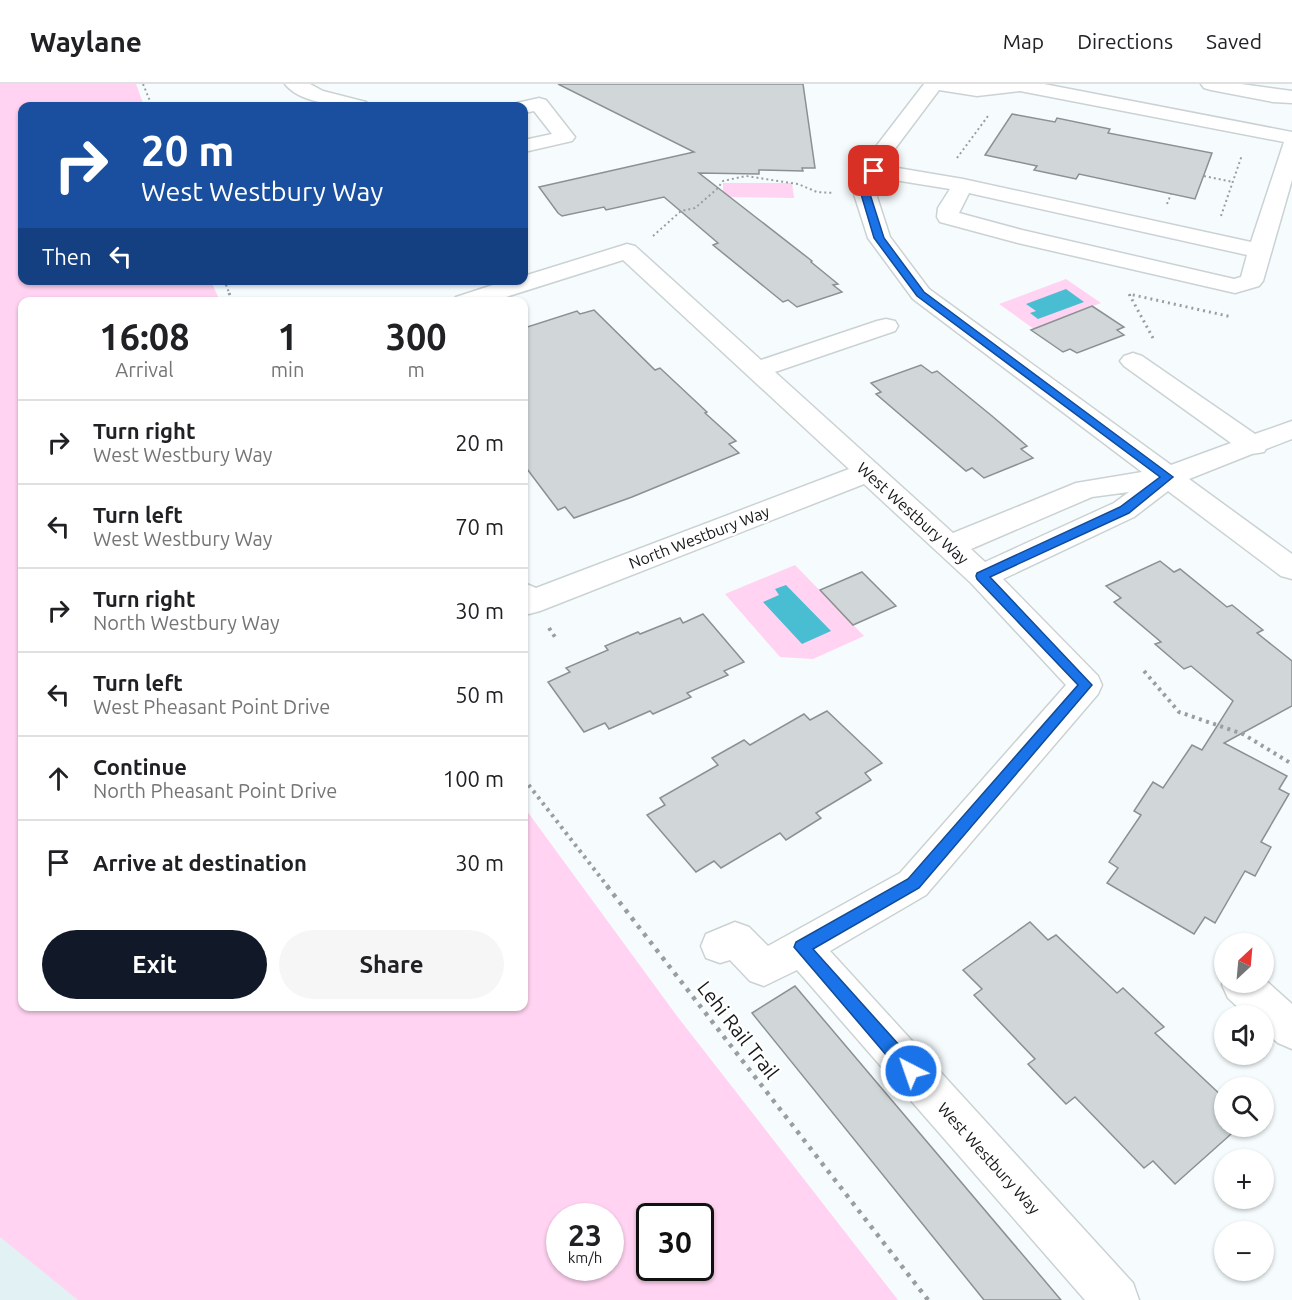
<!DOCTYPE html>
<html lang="en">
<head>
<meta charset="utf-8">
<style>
  :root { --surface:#fff; --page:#f6f6f6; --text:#202124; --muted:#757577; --line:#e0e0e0; --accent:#111827 }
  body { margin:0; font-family:Ubuntu,sans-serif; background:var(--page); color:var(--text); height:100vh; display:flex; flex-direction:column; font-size:22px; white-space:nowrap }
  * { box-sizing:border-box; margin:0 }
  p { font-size:20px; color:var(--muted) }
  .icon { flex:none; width:33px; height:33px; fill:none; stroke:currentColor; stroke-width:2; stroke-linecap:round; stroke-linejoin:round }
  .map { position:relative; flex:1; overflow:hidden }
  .sheet { position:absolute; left:18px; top:213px; width:510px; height:714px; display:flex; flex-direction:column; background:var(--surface); border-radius:12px; box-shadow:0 2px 4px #0004 }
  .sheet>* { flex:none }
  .guide { position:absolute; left:18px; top:18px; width:510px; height:183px; border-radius:12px; box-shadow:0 2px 4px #0004; background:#1a4fa0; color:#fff; overflow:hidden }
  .needle { width:39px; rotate:26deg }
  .tools { position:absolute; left:1214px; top:849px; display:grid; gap:12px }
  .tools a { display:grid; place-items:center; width:60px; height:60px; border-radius:50%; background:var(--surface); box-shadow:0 2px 4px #0004; font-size:30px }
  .speed { position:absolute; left:546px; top:1119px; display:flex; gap:12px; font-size:30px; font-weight:700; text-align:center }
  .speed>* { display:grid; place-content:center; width:78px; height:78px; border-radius:50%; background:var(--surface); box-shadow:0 2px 4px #0004; line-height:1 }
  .speed small { font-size:15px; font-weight:400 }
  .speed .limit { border:3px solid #111; border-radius:9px; background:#fff; color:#111 }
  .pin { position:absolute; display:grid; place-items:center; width:51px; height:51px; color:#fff; margin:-26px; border-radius:12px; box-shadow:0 3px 9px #0006 }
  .me { position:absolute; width:66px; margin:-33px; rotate:319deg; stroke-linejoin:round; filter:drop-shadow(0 0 4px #0008) }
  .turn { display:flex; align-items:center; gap:21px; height:126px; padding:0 24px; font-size:27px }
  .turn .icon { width:78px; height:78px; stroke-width:2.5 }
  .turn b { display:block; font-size:42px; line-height:51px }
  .then { display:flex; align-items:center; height:57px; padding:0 24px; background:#0003; gap:12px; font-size:22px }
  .eta { display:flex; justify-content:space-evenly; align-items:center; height:102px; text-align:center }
  .eta b { font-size:36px; font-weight:700; line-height:42px }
  .cta { display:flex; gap:12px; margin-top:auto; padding:12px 24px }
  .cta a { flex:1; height:69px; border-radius:36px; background:var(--accent); color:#fff; font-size:24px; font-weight:700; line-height:69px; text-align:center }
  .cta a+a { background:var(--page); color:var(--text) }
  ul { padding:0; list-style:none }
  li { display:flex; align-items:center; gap:18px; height:84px; padding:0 24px; border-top:2px solid var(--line) }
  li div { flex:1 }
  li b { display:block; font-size:22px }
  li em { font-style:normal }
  header { display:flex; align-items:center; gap:36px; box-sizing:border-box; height:84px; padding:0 30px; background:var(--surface); border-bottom:2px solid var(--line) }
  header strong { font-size:28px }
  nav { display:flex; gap:33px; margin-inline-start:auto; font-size:21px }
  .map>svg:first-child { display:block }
  .built { fill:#e2f2f4 }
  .green { fill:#ffd3f1; fill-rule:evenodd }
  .water { fill:#49bdd2 }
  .building { fill:#d1d7d9; stroke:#8b9192; stroke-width:1.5 }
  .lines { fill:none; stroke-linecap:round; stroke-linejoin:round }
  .minor-casing { stroke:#cbd2d3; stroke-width:3 }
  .path-far3 { stroke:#9a9ea0; stroke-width:2; stroke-dasharray:2 3; stroke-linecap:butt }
  .path-far2 { stroke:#9a9ea0; stroke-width:3; stroke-dasharray:2 4; stroke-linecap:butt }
  .path-far1 { stroke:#9a9ea0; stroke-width:4; stroke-dasharray:3 4.5; stroke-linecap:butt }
  .path { stroke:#9a9ea0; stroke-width:4.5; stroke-dasharray:4 6; stroke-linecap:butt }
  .minor { fill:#fff; fill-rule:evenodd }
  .route { fill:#1a73e8; stroke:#114b97; stroke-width:1.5 }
  .labels { text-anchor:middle; stroke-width:5; stroke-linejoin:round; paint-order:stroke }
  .street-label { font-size:16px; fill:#151718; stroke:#fff }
  .near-street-label { font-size:20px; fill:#151718; stroke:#fff }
</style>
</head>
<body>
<header>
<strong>Waylane</strong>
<nav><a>Map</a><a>Directions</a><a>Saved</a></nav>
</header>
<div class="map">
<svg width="1292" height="1216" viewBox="0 0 1292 1216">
  <rect width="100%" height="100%" fill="#f6fcfe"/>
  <polygon class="built" points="0,1149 114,1216 0,1216"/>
  <g class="green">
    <path d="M0 0H136L144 22H22V196L211 197 220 217 22 218V922H524V723L677 932 898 1216H78L0 1153ZM610 1132V1184H560V1132ZM650 1132H700V1184H650Z"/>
    <polygon points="723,99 792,99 794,114 723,113"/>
    <polygon points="1066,195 1101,219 1034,245 999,220"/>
    <polygon points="795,481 864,552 813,575 780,573 725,510"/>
  </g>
  <g class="water">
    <polygon points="1066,205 1084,218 1038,235 1030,229 1036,227 1026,220"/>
    <polygon points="786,501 831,547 802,560 763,518 779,511 775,505"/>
  </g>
  <g class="building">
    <polygon points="558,0 803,0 815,84 802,84 803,87 759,86 759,90 699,89 812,177 811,178 838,200 833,201 842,208 797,223 788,216 783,218 713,161 718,159 664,113 606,126 604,123 562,132 558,129 539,103 694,68"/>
    <polygon points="1012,30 1055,38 1057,34 1110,45 1108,49 1212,69 1195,115 1079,90 1076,95 1034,86 1037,82 985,71"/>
    <polygon points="1092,222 1124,243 1117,246 1124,251 1077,269 1070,265 1063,268 1031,246"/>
    <polygon points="594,226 655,286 660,284 707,328 705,329 736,357 729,360 739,369 632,413 574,434 565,423 558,426 524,381 524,244 577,227 580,230"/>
    <polygon points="921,281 932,289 937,287 992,332 1027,362 1021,365 1033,374 984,394 972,384 966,387 876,310 881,308 871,299"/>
    <polygon points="1160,477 1174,488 1180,485 1227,523 1232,521 1263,546 1257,549 1292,577 1292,622 1224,659 1287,692 1279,705 1289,710 1261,758 1271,763 1255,792 1245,787 1215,839 1205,833 1194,850 1107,799 1118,784 1109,778 1141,731 1134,727 1153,698 1163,704 1192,661 1202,666 1233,617 1191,582 1184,585 1155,560 1161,558 1114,518 1121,514 1106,502"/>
    <polygon points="862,488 896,522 853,541 820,506"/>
    <polygon points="703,530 744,578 724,587 728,591 687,609 691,613 653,630 650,627 609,645 605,639 584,648 548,598 570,588 566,584 608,566 605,562 638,548 640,550 680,534 683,539"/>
    <polygon points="827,627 882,679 865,689 871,696 816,729 821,734 786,756 780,749 721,784 714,777 696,788 647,731 665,721 660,714 718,681 712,674 744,656 750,661 804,630 810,636"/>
    <polygon points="1030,838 1048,856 1056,851 1117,909 1123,904 1164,943 1155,949 1224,1014 1224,1042 1239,1043 1175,1100 1153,1077 1144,1084 1075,1013 1066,1020 1028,980 1035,975 974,911 982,905 963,886"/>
    <polygon points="795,902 1061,1216 984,1216 752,929"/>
  </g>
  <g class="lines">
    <g class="minor-casing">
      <g id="minor">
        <path d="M285 0H310L323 7 366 18 369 22C347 24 300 20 285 0Z"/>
        <path d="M924 0H1044L1292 48V96L1263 197 1259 202 1235 209 1018 159 940 138 937 133 938 124 950 105 882 94 876 110 890 153 929 205 1171 381 1231 359 1124 282 1120 277 1124 272 1133 269 1142 272 1255 350 1292 337V355L1266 365 1264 368 1252 370 1189 395 1292 470V495L1281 492 1168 407 1134 433 1003 495 1098 592 1102 601 1098 610 926 811 830 867 1133 1199 1139 1216H1085L797 886 764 902 750 897 730 876 720 879 706 874 701 862 706 850 735 838 749 843 768 862 900 789 1066 601 971 499 864 400 540 527 529 530 524 528V499L536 504 849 385 623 176 490 218H452L456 213 508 196H524V192L627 160 635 162 761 276 877 237 886 235 895 237 898 242 895 247 775 288 953 449 1076 399 1142 388 913 215 868 154 854 110 871 69ZM939 6 977 12 1020 7 1284 58 1251 158 963 95 886 82 891 70ZM969 109 1247 171 1241 193 1234 195 1022 146 959 129ZM1129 408 1114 419 985 478 971 465 1092 413Z"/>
        <polygon points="1201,0 1241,0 1292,7 1292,19 1273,18 1211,6 1204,4"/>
        <polygon points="539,14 546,16 575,53 572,57 524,68 524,56 552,50 534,27 524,29 524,22 515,22 517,19"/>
        <polygon points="1263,894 1292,920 1292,965 1278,959 1263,946 1263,932 1247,932 1228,914 1222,901 1224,897 1263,898"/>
      </g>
    </g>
    <g class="path-far3">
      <polyline points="143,0 152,22"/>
      <polyline points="957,74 988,32"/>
      <polyline points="1204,92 1233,98"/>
      <polyline points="1167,120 1171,110"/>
      <polyline points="1221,132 1242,71"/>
      <polyline points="653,152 681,127 695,124 717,105 723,97 746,92 798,100 817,108 834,109"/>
      <polyline points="224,196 230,211"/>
      <polyline points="1129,211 1132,211"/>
    </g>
    <g class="path-far2">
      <polyline points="229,209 233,218"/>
      <polyline points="1153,254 1129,210 1232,233"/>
    </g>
    <g class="path-far1">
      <polyline points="549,544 557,556"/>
      <polyline points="1144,587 1179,628 1243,650 1292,680"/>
      <polyline points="524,695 608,803"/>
    </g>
    <polyline class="path" points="607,802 928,1216"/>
    <use href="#minor" class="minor"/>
  </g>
  <polygon class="route" points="871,85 878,87 870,110 884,154 924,208 1173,393 1129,429 990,493 1092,601 919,804 813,865 917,981 920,987 917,993 911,995 905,993 794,863 796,858 908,795 1078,601 977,495 976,492 977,489 1120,423 1160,393 917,212 874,154 861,110"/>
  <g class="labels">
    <g class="street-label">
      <text transform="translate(913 429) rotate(42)" y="6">West Westbury Way</text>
      <text transform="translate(699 453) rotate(-21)" y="6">North Westbury Way</text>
      <text transform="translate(989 1074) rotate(48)" y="6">West Westbury Way</text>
    </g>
    <g class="near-street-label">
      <text transform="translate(738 946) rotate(52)" y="7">Lehi Rail Trail</text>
    </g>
  </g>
</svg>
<div class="tools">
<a><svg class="needle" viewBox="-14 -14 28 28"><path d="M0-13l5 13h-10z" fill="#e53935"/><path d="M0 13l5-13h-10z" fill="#757577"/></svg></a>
<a><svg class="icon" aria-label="sound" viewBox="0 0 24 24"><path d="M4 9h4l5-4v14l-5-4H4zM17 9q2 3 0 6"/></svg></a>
<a><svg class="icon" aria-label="search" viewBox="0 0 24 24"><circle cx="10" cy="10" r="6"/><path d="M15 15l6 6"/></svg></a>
<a>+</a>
<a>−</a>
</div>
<div class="speed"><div>23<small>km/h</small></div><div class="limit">30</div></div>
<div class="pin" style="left:874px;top:87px;background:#d93025"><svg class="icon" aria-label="arrive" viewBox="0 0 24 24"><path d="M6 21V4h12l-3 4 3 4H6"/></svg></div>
<svg class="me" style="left:911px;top:987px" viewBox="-20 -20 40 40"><circle r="17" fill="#1a73e8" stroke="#fff" stroke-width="3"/><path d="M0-11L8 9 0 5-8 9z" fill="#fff"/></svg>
<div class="guide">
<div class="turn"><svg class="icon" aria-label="right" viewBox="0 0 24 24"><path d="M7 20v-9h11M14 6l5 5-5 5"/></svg><div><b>20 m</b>West Westbury Way</div></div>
<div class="then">Then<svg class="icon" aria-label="left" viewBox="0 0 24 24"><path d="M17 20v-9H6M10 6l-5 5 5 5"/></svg></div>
</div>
<section class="sheet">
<div class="eta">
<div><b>16:08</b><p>Arrival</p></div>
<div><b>1</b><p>min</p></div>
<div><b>300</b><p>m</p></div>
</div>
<ul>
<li><svg class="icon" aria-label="right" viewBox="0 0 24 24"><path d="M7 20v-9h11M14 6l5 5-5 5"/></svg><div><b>Turn right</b><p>West Westbury Way</p></div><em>20 m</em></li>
<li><svg class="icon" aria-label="left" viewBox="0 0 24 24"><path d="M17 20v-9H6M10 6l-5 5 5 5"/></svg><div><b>Turn left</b><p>West Westbury Way</p></div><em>70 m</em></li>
<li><svg class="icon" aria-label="right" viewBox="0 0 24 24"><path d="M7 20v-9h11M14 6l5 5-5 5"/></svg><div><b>Turn right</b><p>North Westbury Way</p></div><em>30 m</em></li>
<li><svg class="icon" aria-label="left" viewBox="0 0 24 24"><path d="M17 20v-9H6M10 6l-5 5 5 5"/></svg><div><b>Turn left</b><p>West Pheasant Point Drive</p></div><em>50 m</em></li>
<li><svg class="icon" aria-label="ahead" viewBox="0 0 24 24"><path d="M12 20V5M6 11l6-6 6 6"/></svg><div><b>Continue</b><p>North Pheasant Point Drive</p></div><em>100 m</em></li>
<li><svg class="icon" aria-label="arrive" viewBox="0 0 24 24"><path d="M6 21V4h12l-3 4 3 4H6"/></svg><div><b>Arrive at destination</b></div><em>30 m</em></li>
</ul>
<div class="cta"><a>Exit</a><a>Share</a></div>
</section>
</div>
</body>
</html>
